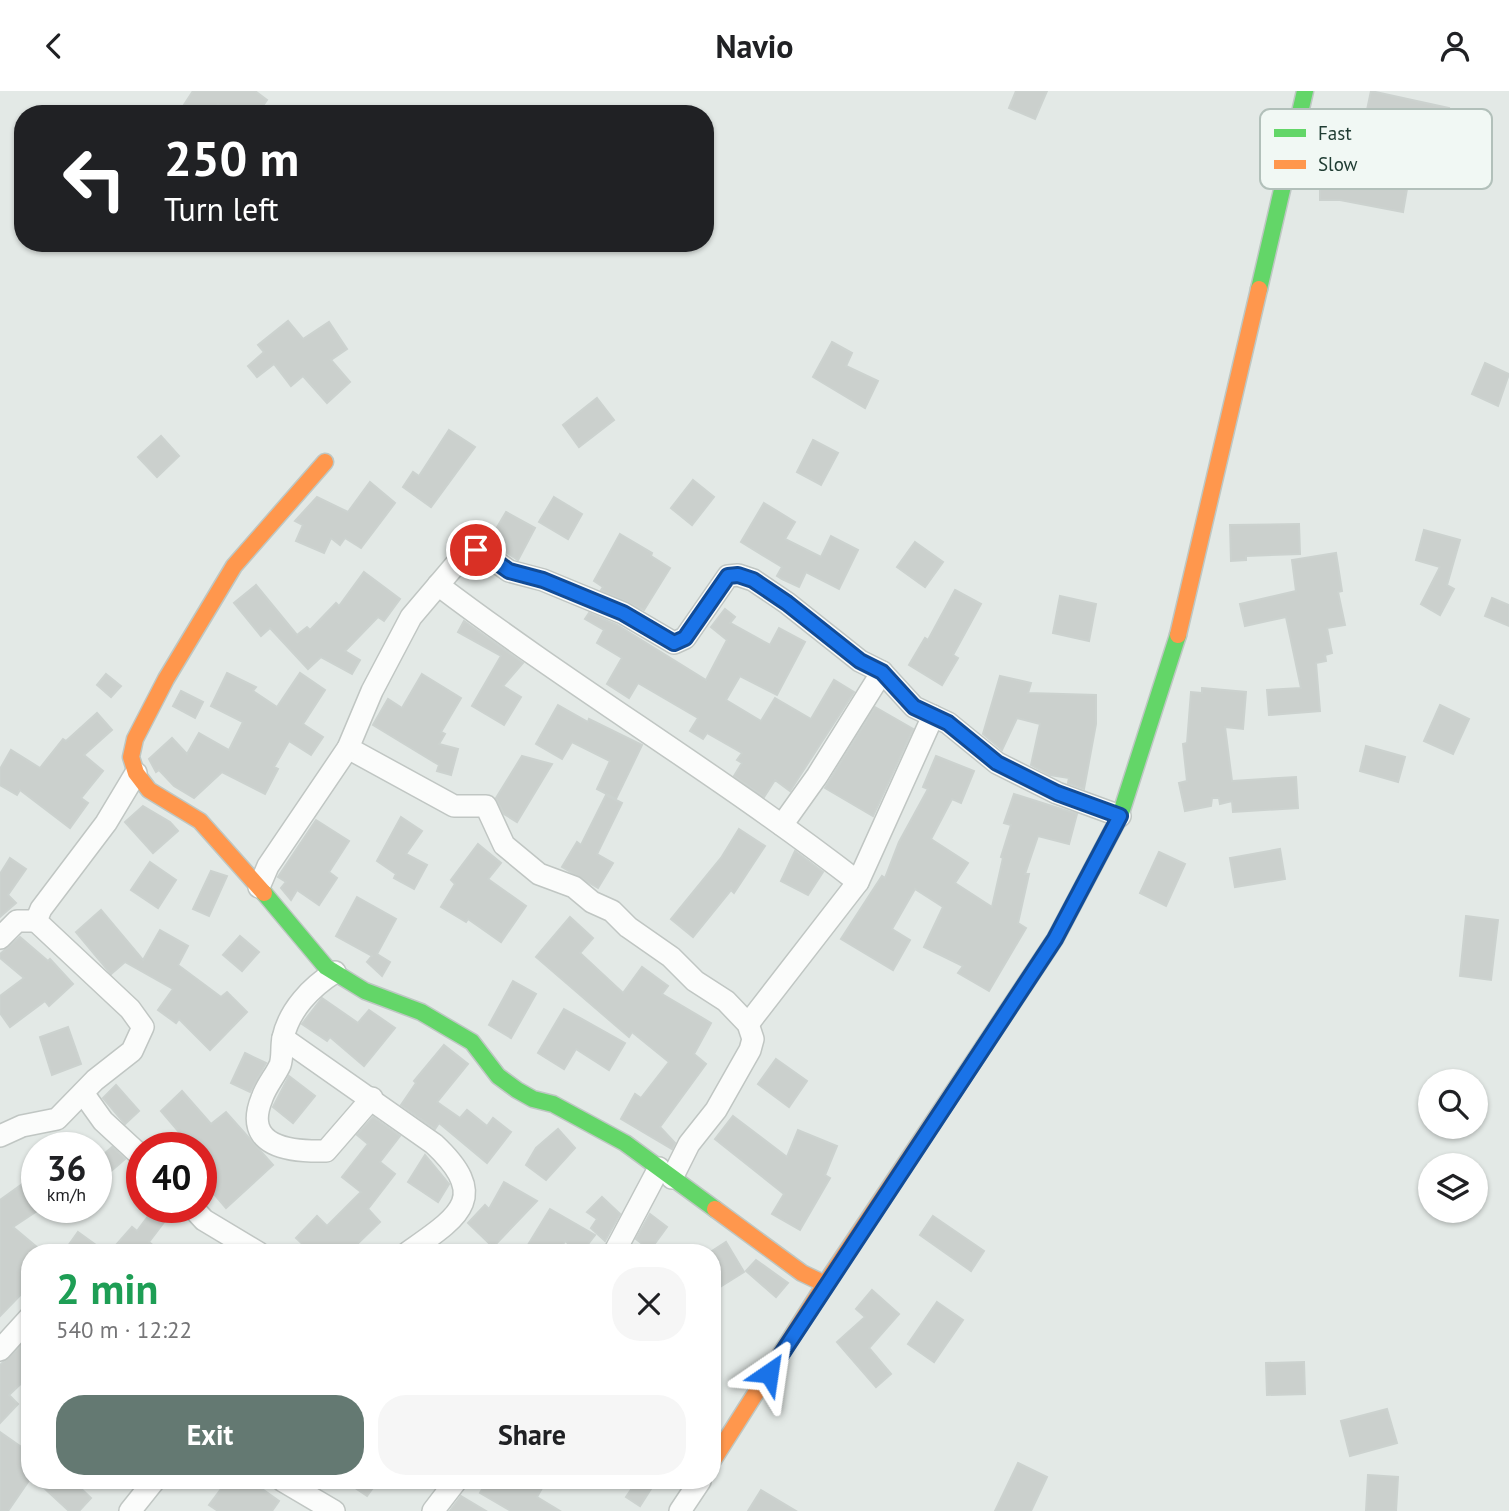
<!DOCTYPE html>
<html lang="en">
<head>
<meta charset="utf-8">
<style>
  :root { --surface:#fff; --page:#f6f6f6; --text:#202124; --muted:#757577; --accent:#647972 }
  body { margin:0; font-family:"PT Sans",sans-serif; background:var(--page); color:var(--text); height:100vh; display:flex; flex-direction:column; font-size:26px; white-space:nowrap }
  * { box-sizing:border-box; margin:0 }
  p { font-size:23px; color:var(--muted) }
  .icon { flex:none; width:38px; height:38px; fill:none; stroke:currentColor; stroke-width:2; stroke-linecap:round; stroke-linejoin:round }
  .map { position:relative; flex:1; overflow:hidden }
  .panel { position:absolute; left:21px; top:1153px; width:700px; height:245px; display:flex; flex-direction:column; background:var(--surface); border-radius:28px; box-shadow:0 2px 5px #0004 }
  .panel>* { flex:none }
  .hud { position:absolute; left:14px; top:14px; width:700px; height:147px; border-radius:28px; box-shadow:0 2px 5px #0004; background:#202124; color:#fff; overflow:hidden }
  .controls { position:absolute; left:1418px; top:978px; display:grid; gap:14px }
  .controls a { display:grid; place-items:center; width:70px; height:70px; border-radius:50%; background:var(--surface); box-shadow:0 2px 5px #0004; font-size:35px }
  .speed { position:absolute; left:21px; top:1041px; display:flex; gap:14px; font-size:35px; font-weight:700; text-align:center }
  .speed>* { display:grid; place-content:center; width:91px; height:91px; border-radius:50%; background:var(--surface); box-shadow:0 2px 5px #0004; line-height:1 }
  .speed small { font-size:18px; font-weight:400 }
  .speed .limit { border:10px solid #d22; background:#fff; color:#111 }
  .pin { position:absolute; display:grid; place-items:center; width:60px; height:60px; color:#fff; margin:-30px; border:4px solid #fff; border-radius:50%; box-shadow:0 2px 7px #0007 }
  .me { position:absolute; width:77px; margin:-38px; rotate:32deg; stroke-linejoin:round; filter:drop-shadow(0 0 5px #0008) }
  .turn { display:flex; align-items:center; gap:24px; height:147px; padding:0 35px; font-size:32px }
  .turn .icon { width:91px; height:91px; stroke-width:2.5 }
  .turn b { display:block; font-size:49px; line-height:60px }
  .round { display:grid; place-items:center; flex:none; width:74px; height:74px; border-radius:28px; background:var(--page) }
  .summary { display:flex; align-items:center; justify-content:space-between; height:119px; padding:0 35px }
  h1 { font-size:42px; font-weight:600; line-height:52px; color:#1e9e55 }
  .cta { display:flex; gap:14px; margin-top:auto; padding:14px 35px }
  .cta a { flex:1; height:80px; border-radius:28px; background:var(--accent); color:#fff; font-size:28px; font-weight:600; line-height:80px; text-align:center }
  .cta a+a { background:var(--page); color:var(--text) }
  header { display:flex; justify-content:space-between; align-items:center; height:91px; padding:0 35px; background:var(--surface); font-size:32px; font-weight:600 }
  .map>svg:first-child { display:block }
  .building { fill:#cbd0cd; stroke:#ccd2cf; stroke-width:2 }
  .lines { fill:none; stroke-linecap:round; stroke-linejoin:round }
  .street-casing { stroke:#c0c6c3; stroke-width:24 }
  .fast-casing { stroke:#bec7c3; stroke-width:19 }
  .slow-casing { stroke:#bec7c3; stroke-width:19 }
  .street { stroke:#fbfcfb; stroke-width:21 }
  .fast { stroke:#63d668; stroke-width:16 }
  .slow { stroke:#ff974d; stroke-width:16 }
  .route-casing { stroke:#114b97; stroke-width:18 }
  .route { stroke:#1a73e8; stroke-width:12 }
  .key { fill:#f1f8f4; stroke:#b2c0ba; stroke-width:2 }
  .key-label { font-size:19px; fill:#203d33 }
</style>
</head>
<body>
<header><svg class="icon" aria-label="back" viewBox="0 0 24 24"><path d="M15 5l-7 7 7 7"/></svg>Navio<svg class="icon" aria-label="person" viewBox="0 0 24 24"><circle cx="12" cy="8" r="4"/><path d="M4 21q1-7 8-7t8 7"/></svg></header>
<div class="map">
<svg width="1509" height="1420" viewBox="0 0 1509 1420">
  <rect width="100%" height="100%" fill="#e3e9e6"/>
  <g class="building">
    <polygon points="193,0 255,0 267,9 257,23 231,23 218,13 211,23 178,23"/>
    <polygon points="1016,0 1047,0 1035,28 1009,17"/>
    <polygon points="1371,0 1449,17 1442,50 1364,33"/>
    <polygon points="1359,83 1408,92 1403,121 1340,109 1320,109 1320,90 1357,91"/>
    <polygon points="288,230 303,248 329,231 347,258 331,269 350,291 327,312 303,285 291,295 274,273 257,286 248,275 264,261 258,254"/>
    <polygon points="832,251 852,262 846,275 878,290 865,317 813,286"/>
    <polygon points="1485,272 1509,283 1498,315 1472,303"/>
    <polygon points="597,307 614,329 579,356 563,334"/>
    <polygon points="449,339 475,356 431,416 403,396 413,381 419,385"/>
    <polygon points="161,345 179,365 157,386 138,366"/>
    <polygon points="813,349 838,362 821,394 797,381"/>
    <polygon points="693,389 714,406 692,434 671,417"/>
    <polygon points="370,391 395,412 361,457 345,447 340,454 331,447 324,462 296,450 303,434 295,430 317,406 348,421"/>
    <polygon points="554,406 582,423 568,448 539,431"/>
    <polygon points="764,412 795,431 785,448 821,466 831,445 858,459 839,498 806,481 799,496 782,488 777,485 782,476 741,451"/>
    <polygon points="506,421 535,437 518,469 489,450"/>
    <polygon points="1299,433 1300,463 1246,465 1246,469 1231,470 1230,434"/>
    <polygon points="1424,439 1460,449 1447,494 1454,498 1440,524 1421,513 1440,476 1416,469"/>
    <polygon points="620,443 652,462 651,465 670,477 644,519 601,499 603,496 594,490"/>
    <polygon points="915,451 943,471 925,496 897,476"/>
    <polygon points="1336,462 1342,500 1338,501 1345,534 1327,537 1332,562 1325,564 1326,570 1316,572 1320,620 1269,624 1267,599 1301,597 1286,526 1245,535 1240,513 1296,500 1292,469"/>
    <polygon points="364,481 400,508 384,530 378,526 345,560 360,569 352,583 321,566 308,578 270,537 261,545 234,512 256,494 297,544 307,536 310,539 336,512 339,515"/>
    <polygon points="955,499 981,513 953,564 958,567 942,594 909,574 925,547 928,549"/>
    <polygon points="1060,505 1096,513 1089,550 1053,542"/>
    <polygon points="1492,507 1509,514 1509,535 1485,525"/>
    <polygon points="725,518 735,526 730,532 770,554 779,537 805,551 777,604 740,585 726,609 761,630 775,607 811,628 834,589 854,601 790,700 775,689 764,706 734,685 742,672 737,669 742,662 707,642 703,648 690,640 698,627 638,592 629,607 607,593 622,567 597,552 604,539 585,528 589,522 617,534 706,589 727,549 711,536"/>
    <polygon points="464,530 523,572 503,595 521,606 504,634 472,615 501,565 458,541"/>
    <polygon points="227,582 256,596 253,600 277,616 300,582 325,599 303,633 323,646 311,664 289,650 274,676 278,678 265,703 222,681 194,707 174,695 159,679 156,681 149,668 172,647 187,663 199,642 229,659 243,631 211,615"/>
    <polygon points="106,583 121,595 111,606 97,594"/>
    <polygon points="422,583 461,607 441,641 445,643 439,653 458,658 451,684 437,680 439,674 373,634 388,608 402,617"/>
    <polygon points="1000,585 1031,592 1028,602 1096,604 1096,633 1084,698 1068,692 1069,687 1050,684 1031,674 1040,633 1017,627 1002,659 983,643"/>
    <polygon points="1202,597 1246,601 1243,638 1225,636 1232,690 1296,686 1298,717 1233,721 1232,710 1220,713 1219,707 1212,707 1211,715 1185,720 1179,692 1187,690 1183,653 1187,652 1191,601 1202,602"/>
    <polygon points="181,600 203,611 195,627 173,615"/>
    <polygon points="558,614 588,631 589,628 642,654 616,708 597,698 610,670 572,651 562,668 536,653"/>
    <polygon points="1440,614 1469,628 1453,663 1424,650"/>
    <polygon points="875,616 913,638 873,725 825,697"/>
    <polygon points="97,622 112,639 84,664 103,680 81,707 88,712 70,737 20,699 17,704 0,694 0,678 11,659 40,677 63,648 66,650"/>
    <polygon points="1366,655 1405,666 1398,691 1360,680"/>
    <polygon points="522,665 552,673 517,731 504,723 496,707"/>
    <polygon points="936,665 974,680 961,712 952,708 931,748 968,772 955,792 992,816 1003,767 1001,766 1011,734 1004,732 1014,703 1077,723 1069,753 1038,745 1025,783 1029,783 1018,832 1026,837 989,900 958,882 963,875 924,856 943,816 915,798 892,838 910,849 893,879 841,848 882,785 885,787 899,751 928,698 923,696"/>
    <polygon points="606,704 622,712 597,763 613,772 598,797 562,776 577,751 581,754"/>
    <polygon points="143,715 170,731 178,740 153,762 125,731"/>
    <polygon points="401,726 422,740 406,763 427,774 414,798 394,787 396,783 377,770"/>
    <polygon points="316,729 349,750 329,781 337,787 319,814 297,799 291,809 281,797 286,791 278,786"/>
    <polygon points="739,738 765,755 734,802 731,799 693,846 671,828 721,767"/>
    <polygon points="478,753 501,772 488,788 526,815 501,851 468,828 466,831 441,816 455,793 451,789"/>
    <polygon points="1280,758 1285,788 1235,796 1230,767"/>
    <polygon points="795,760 823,781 808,804 781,790"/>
    <polygon points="1159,761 1185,773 1166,815 1140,802"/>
    <polygon points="10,767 26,778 8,804 16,812 0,826 0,783"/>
    <polygon points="150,771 176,789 158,817 131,799"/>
    <polygon points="211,780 227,785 209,825 193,818"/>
    <polygon points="357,806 396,828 377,863 390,871 382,885 367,871 372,865 336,845"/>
    <polygon points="101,819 143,869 160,839 188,855 178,874 221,906 227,901 247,921 210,959 179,928 176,932 158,919 173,898 125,871 111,883 76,841"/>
    <polygon points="1466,825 1498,829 1491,889 1460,885"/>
    <polygon points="570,826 593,847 580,862 623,902 642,876 668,895 662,903 711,932 694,963 706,973 660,1036 675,1052 672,1058 621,1028 635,1003 641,1007 669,971 632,941 629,946 536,866"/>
    <polygon points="240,845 259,861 242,880 223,864"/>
    <polygon points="20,846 48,870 50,868 73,893 49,915 45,910 10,936 0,922 0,905 24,887 0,867 0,863"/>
    <polygon points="513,890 536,903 511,947 489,934"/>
    <polygon points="322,907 358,932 369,919 395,937 364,975 330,946 327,950 302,933"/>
    <polygon points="564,918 625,952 609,979 576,958 564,978 538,962"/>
    <polygon points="68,936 81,973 52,984 40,946"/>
    <polygon points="444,954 468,973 437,1011 460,1027 467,1019 487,1035 493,1027 511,1041 487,1072 439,1032 435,1038 401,1014 416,992 414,990"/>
    <polygon points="245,962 266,972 250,1001 231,992"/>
    <polygon points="776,968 807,990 789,1016 758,993"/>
    <polygon points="289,985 315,1005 293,1032 273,1016"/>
    <polygon points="116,994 139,1020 125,1033 103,1007"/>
    <polygon points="182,1000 211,1033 226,1021 273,1074 226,1117 201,1088 201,1057 175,1057 185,1048 161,1020"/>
    <polygon points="733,1025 787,1066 798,1039 837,1055 825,1084 830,1087 800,1139 772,1123 784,1103 715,1048"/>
    <polygon points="373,1026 400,1045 380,1071 395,1083 368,1118 380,1131 348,1162 312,1162 296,1147 317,1125 327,1135 361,1101 342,1086 368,1053 357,1044"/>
    <polygon points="558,1038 575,1057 546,1089 526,1074 536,1057"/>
    <polygon points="112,1056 125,1068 96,1093 96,1070"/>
    <polygon points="425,1064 449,1093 438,1111 408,1091"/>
    <polygon points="28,1089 37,1102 37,1120 13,1136 44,1162 30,1162 30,1194 0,1225 0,1109"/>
    <polygon points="504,1091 537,1110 493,1156 468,1132 485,1114 489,1118"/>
    <polygon points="602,1106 620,1123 605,1150 591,1137 597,1128 587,1121"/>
    <polygon points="155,1116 168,1126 149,1151 162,1162 109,1162 132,1136 137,1140"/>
    <polygon points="550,1118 595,1144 581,1162 565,1150 558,1162 523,1162"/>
    <polygon points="650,1123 667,1136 650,1159 636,1148"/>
    <polygon points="933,1125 984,1160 971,1180 920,1144"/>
    <polygon points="78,1141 107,1162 63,1162"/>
    <polygon points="726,1151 744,1181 712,1201 712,1160"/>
    <polygon points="756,1169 788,1192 776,1206 746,1180"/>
    <polygon points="872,1199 899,1223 869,1257 891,1283 876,1296 837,1251 865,1226 856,1218"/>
    <polygon points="937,1211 963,1229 934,1271 908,1253"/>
    <polygon points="30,1246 30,1284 9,1304 18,1313 0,1332 0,1274"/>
    <polygon points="1304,1271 1305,1303 1267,1304 1266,1272"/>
    <polygon points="1387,1318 1397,1352 1350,1365 1341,1330"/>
    <polygon points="0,1341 30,1362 30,1388 8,1420 0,1420"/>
    <polygon points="1018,1372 1047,1386 1031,1420 995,1420"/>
    <polygon points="1368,1384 1398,1386 1396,1420 1366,1420"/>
    <polygon points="50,1390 73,1390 91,1407 79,1420 69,1420 44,1397"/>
    <polygon points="227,1390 251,1390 279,1410 272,1420 218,1420 209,1414"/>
    <polygon points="345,1390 378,1390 367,1405"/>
    <polygon points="487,1390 546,1390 537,1406 560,1420 511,1420 480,1402"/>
    <polygon points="637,1390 656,1390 640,1415 626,1406"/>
    <polygon points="761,1399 796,1420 748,1420"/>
    <polygon points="461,1405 486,1420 450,1420"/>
  </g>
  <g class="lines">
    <g class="street-casing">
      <g id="street">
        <path d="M438 494C575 598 723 686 858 791"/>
        <polyline points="348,657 454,715 486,715 504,754 539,783 574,796 592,811 612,820 628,836 671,866 695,890 726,910 748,933 753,948 750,959 716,1019 689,1053 672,1087"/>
        <polyline points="782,734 817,685 882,581"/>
        <polyline points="259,796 268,775 348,657 372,600 411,526 456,473 476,459 481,460 509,480 543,489 623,522 674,552 685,547 728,485 738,484 753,489 787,512 860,570 882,581 914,616 948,632 997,672 1057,702 1120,725"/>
        <polyline points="0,847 17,830 36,830"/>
        <path d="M335 881C311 896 289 919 283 947 281 956 283 966 280 974 275 985 266 995 262 1007 242 1056 290 1061 326 1060L372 1007"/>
        <polyline points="748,933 858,791 933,625"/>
        <path d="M283 947 434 1053C492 1107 458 1126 407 1162"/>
        <polyline points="83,1002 103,1030 142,1066"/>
        <polyline points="0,1045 22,1035 57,1028 95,989 132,960 143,936 130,918 36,830 41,818 106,732 136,682"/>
        <polyline points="192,1116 204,1129 259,1162"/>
        <polyline points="614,1162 659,1077"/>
        <polyline points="0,1259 30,1226"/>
        <polyline points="283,1390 334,1420"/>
        <polyline points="130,1420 154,1390"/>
        <polyline points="433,1420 456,1390"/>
        <polyline points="680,1420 700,1390"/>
      </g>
    </g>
    <g class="fast-casing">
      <g id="fast">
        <polyline points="1259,198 1305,0"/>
        <polyline points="264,802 326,876 365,900 421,921 472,951 498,985 517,999 533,1008 553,1013 625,1052 715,1118"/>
        <polyline points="984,955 1055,848 1120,725 1178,544"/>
      </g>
    </g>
    <g class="slow-casing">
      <g id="slow">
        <polyline points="1178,544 1259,198"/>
        <polyline points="264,802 200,730 149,699 136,682 131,666 135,648 166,588 234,475 325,371"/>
        <polyline points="715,1118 802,1182 825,1193"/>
        <polyline points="712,1371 825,1193 984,955"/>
      </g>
    </g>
    <use href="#street" class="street"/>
    <use href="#fast" class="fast"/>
    <use href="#slow" class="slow"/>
  </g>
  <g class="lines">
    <g class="route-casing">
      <polyline id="route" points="476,459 481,460 509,480 543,489 623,522 674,552 685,547 728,485 738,484 753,489 787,512 860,570 882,581 914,616 948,632 997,672 1057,702 1120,725 1055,848 769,1282"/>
    </g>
    <use href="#route" class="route"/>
  </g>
  <rect x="1260" y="18" width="232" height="80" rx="10" class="key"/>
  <rect x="1274" y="38" width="32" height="8" fill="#63d668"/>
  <rect x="1274" y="69" width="32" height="9" fill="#ff974d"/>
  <g class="key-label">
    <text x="1318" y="49">Fast</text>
    <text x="1318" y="80">Slow</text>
  </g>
</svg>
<div class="controls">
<a><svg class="icon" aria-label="search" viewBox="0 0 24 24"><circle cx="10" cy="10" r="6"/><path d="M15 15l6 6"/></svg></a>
<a><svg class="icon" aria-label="layers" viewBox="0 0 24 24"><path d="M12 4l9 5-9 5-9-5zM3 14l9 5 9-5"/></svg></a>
</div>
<div class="speed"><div>36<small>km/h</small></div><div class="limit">40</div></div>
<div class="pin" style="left:476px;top:459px;background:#d93025"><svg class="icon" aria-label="arrive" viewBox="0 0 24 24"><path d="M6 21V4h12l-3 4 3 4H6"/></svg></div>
<svg class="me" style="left:769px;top:1282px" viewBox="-20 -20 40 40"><path d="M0-17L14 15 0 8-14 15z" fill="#1a73e8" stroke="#fff" stroke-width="4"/></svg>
<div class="hud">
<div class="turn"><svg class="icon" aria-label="left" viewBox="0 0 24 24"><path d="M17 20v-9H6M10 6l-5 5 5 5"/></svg><div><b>250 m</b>Turn left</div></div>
</div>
<section class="panel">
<div class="summary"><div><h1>2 min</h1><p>540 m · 12:22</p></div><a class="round"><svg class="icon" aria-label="close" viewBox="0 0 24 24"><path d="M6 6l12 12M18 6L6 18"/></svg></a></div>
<div class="cta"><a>Exit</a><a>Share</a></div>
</section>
</div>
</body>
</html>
